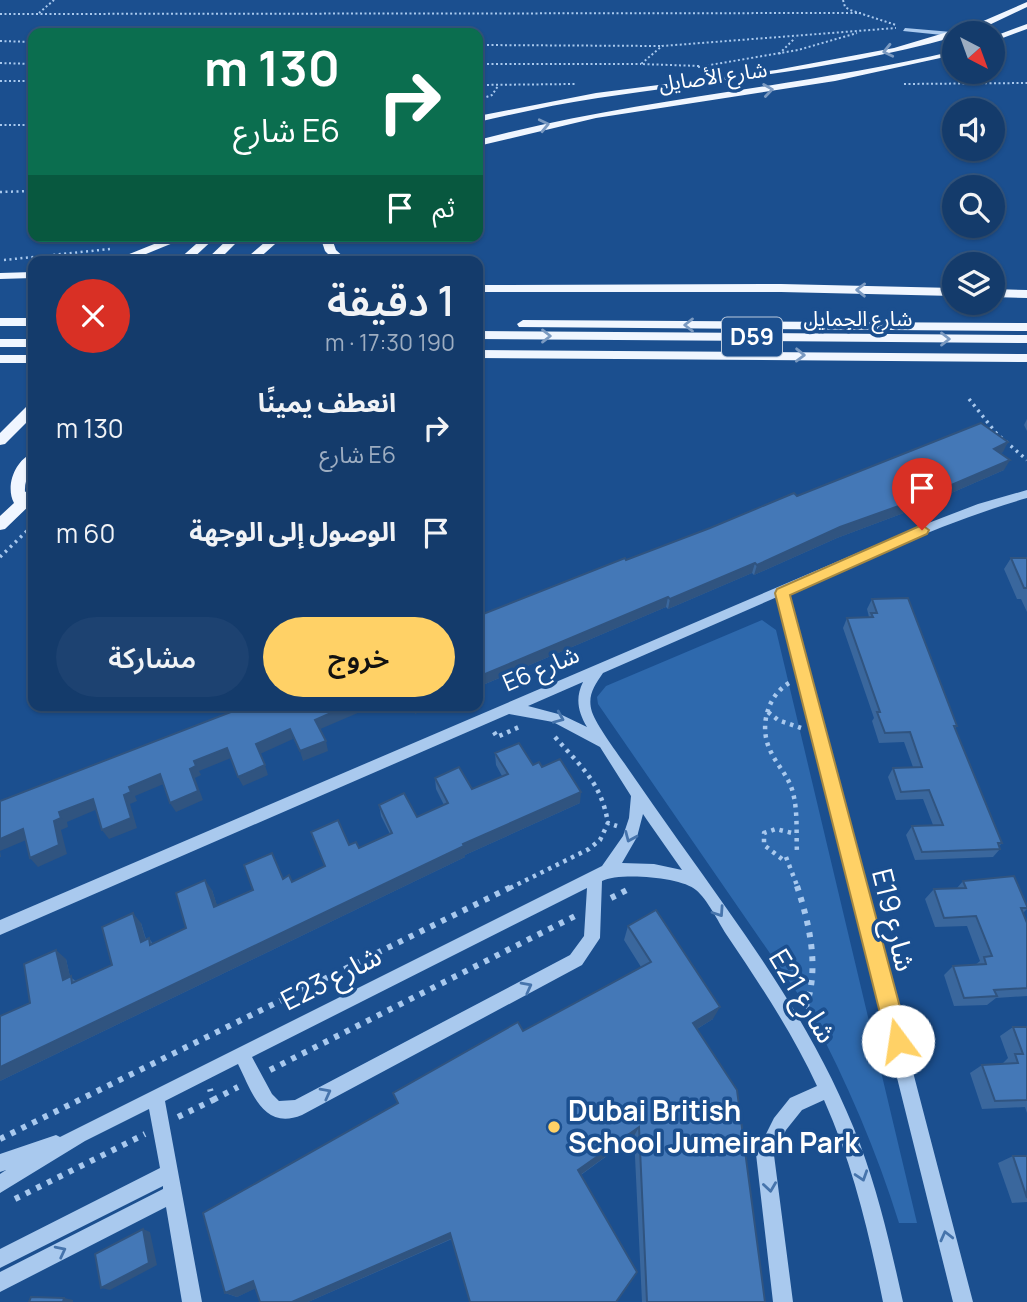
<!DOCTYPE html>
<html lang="ar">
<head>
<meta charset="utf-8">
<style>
  :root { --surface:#143b6b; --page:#1d4271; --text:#f1f3f6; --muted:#9dadc1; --line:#33557e; --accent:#ffd166 }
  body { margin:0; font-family:Manrope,"Noto Sans Arabic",sans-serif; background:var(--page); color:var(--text); direction:rtl; height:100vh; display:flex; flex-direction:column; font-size:26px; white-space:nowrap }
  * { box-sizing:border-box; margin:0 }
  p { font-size:23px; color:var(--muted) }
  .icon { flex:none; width:38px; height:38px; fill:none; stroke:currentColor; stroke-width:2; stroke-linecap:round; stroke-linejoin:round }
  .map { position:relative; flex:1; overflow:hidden; direction:ltr }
  .drawer { position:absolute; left:28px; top:256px; width:455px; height:455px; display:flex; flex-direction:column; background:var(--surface); border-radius:14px; box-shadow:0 2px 5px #0004,0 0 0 2px var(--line); direction:rtl }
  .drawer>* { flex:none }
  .banner { position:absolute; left:28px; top:28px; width:455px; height:214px; border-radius:14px; box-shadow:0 2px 5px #0004,0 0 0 2px var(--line); direction:rtl; background:#0b6e4f; color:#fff; overflow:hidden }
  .needle { width:46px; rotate:139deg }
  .controls { position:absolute; left:942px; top:21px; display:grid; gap:14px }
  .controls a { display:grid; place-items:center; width:63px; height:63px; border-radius:50%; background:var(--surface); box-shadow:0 2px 5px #0004,0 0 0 2px var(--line); font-size:35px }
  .pin { position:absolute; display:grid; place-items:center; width:60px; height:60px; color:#fff; margin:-72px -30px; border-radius:50% 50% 50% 0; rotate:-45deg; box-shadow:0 0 7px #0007 }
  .pin .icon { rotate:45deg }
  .me { position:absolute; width:77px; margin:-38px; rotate:346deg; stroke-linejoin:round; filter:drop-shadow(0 0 5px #0008) }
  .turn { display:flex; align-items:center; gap:24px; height:147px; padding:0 28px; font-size:32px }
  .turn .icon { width:91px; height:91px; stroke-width:2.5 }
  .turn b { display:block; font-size:49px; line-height:60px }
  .then { display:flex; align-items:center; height:66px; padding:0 28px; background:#0003; gap:14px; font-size:26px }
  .round { display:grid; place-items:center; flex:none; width:74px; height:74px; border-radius:37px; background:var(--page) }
  .summary { display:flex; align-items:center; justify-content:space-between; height:119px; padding:0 28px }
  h1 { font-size:42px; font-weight:600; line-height:52px }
  .primary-button { display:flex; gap:14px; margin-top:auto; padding:14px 28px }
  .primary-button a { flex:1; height:80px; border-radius:42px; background:var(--accent); color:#111; font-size:28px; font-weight:600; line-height:80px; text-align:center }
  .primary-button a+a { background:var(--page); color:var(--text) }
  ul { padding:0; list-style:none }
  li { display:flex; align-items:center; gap:21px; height:105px; padding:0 28px }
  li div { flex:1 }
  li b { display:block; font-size:26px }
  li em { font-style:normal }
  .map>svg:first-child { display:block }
  .green { fill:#2e69ad }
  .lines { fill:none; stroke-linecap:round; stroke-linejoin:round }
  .path-far4 { stroke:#a9c9ee; stroke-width:2; stroke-dasharray:2 2.5; stroke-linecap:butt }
  .path-far3 { stroke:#a9c9ee; stroke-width:2.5; stroke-dasharray:2 3.5; stroke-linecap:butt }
  .path-far2 { stroke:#a9c9ee; stroke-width:3.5; stroke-dasharray:2.5 4.5; stroke-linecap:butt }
  .path-far1 { stroke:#a9c9ee; stroke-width:4.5; stroke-dasharray:3.5 5; stroke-linecap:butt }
  .path { stroke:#a9c9ee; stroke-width:6; stroke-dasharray:5 7; stroke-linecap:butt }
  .minor { fill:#a9c9ee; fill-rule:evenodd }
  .major { fill:#f0f6ff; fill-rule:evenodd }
  .wall { fill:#3a679d }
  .shaded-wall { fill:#305480 }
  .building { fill:#4478b7; stroke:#305480; stroke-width:2 }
  .oneway { stroke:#7b9ac1 }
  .oneway2 { stroke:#4674ac }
  .route { fill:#ffd166; stroke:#a68842; stroke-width:2 }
  .poi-dot { fill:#ffd166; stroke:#1b4f8f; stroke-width:2.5 }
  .labels { text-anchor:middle; stroke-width:7; stroke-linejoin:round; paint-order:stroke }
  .far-street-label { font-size:21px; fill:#fff; stroke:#1b4f8f }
  .shield { fill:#1b4f8f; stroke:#bbcadd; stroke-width:2 }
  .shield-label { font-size:23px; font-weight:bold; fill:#fff }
  .street-label { font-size:24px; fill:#fff; stroke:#1b4f8f }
  .near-street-label { font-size:28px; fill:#fff; stroke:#1b4f8f }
  .near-poi-label { font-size:28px; font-weight:bold; fill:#fff; stroke:#1b4f8f; text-anchor:start }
</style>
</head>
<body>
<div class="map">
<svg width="1027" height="1302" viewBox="0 0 1027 1302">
  <rect width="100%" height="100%" fill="#1b4f8f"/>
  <path class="green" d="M762 620 776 630 917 1223H899C876 1149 844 1075 807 1007L598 704 597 697 606 686Z"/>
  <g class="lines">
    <g class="path-far4">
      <polyline points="843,0 845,7 850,10 896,25"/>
      <polyline points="39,13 54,0"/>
      <polyline points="0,14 861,13"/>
      <polyline points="0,41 33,42"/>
      <polyline points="478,45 661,46"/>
      <polyline points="779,54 795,38"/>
      <polyline points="0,63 33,64"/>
      <polyline points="478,64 641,64"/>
      <polyline points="699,66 641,64 662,46 896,28"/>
      <polyline points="698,67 798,50 857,33"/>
      <polyline points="0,81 33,81"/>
      <polyline points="904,84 1027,83"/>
      <polyline points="478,85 575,84"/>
      <polyline points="478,100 492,95 498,86"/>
      <polyline points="0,125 33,125"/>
    </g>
    <g class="path-far3">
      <polyline points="0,192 33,191"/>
      <polyline points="4,260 110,249"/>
    </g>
    <g class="path-far2">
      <polyline points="969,399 997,434 1027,460"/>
      <polyline points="0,557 33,525"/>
    </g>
    <g class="path-far1">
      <path d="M789 683C767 696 759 727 770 750 777 766 789 776 793 793 798 812 796 833 797 853"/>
      <polyline points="768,712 778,720 801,728"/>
      <polyline points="494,732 497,737 519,727"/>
      <path d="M555 737C581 767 601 782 608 823"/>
      <polyline points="786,857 798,888"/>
      <polyline points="782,859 764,845 764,833 776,829 796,834"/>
      <polyline points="510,888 589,849 600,840 608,823 617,826"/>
    </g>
    <g class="path">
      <path d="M797 886C810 926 820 969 805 1009"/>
      <polyline points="611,898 631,888"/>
      <polyline points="270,1070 575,916"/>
      <polyline points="213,1100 238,1087"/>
      <polyline points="178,1117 213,1100 210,1089"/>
      <polyline points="0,1139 513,886"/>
      <polyline points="15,1199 145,1134"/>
    </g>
    <g class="minor">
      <polygon points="905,28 952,32 954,33 952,36 903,31"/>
      <path d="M1027 490V498C944 522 867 559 788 593L973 1302H953L777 597 603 673C594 686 587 696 592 712 598 728 619 755 629 770 661 817 695 863 727 909 779 982 828 1059 860 1144 879 1195 891 1248 903 1302H883C869 1233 853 1165 824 1100L802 1110 786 1130 774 1155 793 1302H773L756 1154 774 1118 790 1098 817 1086C792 1032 759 983 726 934 718 921 707 899 696 890 682 877 619 872 602 881L600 938 582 965 302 1115C263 1131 252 1092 238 1064L165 1101 202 1302H182L166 1207 0 1292V1272L163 1189V1186L0 1268V1249L160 1168 149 1109 85 1141 0 1193V1174L6 1170 0 1172V1154L56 1135 60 1137 602 866 623 836 629 818 631 796 600 747 553 722 509 714 0 935V920L918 527 978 504ZM583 682C575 698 578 712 587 727L562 715 528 706ZM643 814 647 820 682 870 654 864 622 863 637 837ZM587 888 584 936 570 955 295 1100 279 1101 272 1094 252 1057Z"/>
    </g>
    <g class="major">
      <path d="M1027 2V7L987 26 954 33V37C836 70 719 80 598 98 557 104 518 113 478 122V116L596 93 776 70 894 48 981 22Z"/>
      <polygon points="1027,24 1027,29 992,42 992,37"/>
      <path d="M954 51V55L835 81 596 118 478 146V140C634 99 796 88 954 51Z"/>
      <polygon points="174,236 190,236 129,261 112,261"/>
      <polygon points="205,236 217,236 190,261 177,261"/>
      <polygon points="231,236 243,236 218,261 205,261"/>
      <polygon points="272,236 284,236 256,261 243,261"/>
      <polygon points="320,236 331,236 336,250 348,261 335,261 325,251"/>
      <polygon points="33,272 33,278 0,279 0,273"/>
      <polygon points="781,284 954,288 954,296 781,292 478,292 478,285"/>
      <polygon points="992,289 1027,290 1027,298 992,297"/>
      <rect x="0" y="318" width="33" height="8"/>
      <polygon points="523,320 1027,323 1027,331 519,327 517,324"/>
      <polygon points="478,331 1027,335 1027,343 478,339"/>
      <rect x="0" y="339" width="33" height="8"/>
      <polygon points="478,350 1027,354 1027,362 478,358"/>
      <rect x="0" y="355" width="33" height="8"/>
      <polygon points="33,404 33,416 5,444 0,445 0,433 28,405"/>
      <path d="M33 453C34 468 24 477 25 492L33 488V502L5 529 0 530V516L14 503C5 486 15 460 33 453Z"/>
    </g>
  </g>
  <g class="wall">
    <polygon points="1027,419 1027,431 1024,425"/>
    <polygon points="1003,452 1001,453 1004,470 917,508 837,538 754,575 752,573 668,609 666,607 478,687 478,616 797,496"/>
    <polygon points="1011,558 1027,558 1027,612 1021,599 1017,599 1004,569"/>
    <polygon points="872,599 957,726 955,729 1002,843 999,846 1000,849 993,857 915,860 906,835 912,826 933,825 923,799 896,800 888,777 893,768 913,767 904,742 879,743 872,721 874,718 843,628 847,618 869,617 867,609"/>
    <polygon points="495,753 542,767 580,803 465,855 465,857 0,1081 0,1016 30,1003 66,959 70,977 76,981 112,965 141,923 146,939 149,938 153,944 186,928 212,890 217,906 253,890 272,853 283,878 292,882 325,866 311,832 359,848 390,834 381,816 379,805 417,817 444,805 436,789 435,778 472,789 502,776 496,765"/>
    <polygon points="963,881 1027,906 1027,909 1023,913 1027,923 1027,996 996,998 987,1005 954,1006 944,975 953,966 975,965 980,961 967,926 935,927 925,899 934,889 957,888"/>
    <polygon points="628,926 713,1019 697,1029 765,1302 642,1302 634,1136 581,1175 452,1239 308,1302 260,1302 255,1288 237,1297 225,1293 398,1103 523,1031 641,967 624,940"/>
    <polygon points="1013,1027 1027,1027 1027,1113 1025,1107 982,1109 970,1073 982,1065 1002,1064 1008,1058 1000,1036"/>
    <polygon points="1013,1156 1027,1156 1027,1202 1012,1203 998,1163"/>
  </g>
  <g class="shaded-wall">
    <polygon points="1008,442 1003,452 989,459 994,449"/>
    <polygon points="1010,460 1004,470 917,508 837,538 754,575 757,565 840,527"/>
    <polygon points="755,563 752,573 668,609 670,599"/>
    <polygon points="668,597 666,607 478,687 478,677"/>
    <polygon points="349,705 365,705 359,708 360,712 318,730 315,720"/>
    <polygon points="414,705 435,705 415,714"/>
    <polygon points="290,729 293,739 260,754 256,744"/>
    <polygon points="326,741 328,751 303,761 300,751"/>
    <polygon points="227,748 231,758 199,771 201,775 195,778 203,800 176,812 170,803 194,761"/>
    <polygon points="265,765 268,775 243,786 238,777"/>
    <polygon points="160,774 166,783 135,796 137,801 130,804 137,828 109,839 102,830 129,787"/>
    <polygon points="581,792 580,803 465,855 465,857 0,1081 0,1067 463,844"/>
    <polygon points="93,799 100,808 67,822 68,827 61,830 67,854 38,867 30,858 59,812"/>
    <polygon points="23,829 31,838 0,851 1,857 0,857 0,839"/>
    <polygon points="205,880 212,890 221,917 214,907"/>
    <polygon points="133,913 141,923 149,951 141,942"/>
    <polygon points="56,950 66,959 73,989 63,980"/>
    <polygon points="720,1007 713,1019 687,1035 693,1023"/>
    <polygon points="639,1127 634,1136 576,1178 578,1170"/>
    <polygon points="143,1229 150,1232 157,1265 110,1290 101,1288"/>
    <polygon points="450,1233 453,1238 308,1302 292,1302"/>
    <polygon points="253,1281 263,1285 237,1297 225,1293"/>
    <polygon points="64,1298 73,1300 73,1302 63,1302"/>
  </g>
  <g class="building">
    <polygon points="981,423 1008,442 994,449 1010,460 921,498 840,527 757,565 755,563 670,599 668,597 478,677 478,616 625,558 626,560 710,528 794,493 797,496"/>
    <polygon points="1011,558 1027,558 1027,588 1024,588"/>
    <polygon points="908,598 957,726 954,726 1002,843 998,843 1000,849 922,852 912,826 943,825 929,790 901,792 893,768 922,767 910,732 885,733 877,712 880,712 847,618 873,617 871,613 877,613 872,599"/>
    <polygon points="249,705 349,705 315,720 326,741 300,751 290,729 256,744 265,765 238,777 227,748 194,761 196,766 190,769 198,791 170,803 160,774 129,787 131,792 124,795 131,818 102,830 93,799 59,812 61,818 54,821 59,845 30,858 23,829 0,839 0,801"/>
    <polygon points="519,743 533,765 539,762 542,767 560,759 581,792 463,844 464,846 0,1067 0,1016 30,1003 24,964 56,950 63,980 71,976 72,983 112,965 102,927 133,913 141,942 149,938 150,945 186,928 176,893 205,880 214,907 253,890 244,865 272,853 283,879 289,875 292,882 325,866 311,832 338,820 349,845 356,842 359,848 392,833 379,805 404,793 417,817 448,803 435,778 459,767 472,789 508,774 495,753"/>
    <polygon points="1014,876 1027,906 1027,908 1021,908 1027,923 1027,988 994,990 997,996 964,998 953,966 986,964 984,957 992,956 976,916 944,918 934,889 966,888 963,881"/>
    <polygon points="656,910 720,1007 693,1023 737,1090 765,1302 647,1302 639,1127 578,1170 637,1272 616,1302 470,1302 450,1233 292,1302 260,1302 253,1281 225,1293 203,1213 398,1103 393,1093 518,1022 523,1031 651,962 628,926"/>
    <polygon points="1013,1027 1027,1027 1027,1100 995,1101 982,1065 1018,1063 1015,1054 1023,1054"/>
    <polygon points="1013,1156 1027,1156 1027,1198"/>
    <polygon points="143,1229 149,1263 101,1288 95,1254"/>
    <polygon points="31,1297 64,1298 63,1302 29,1302"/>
  </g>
  <defs><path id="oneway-chevron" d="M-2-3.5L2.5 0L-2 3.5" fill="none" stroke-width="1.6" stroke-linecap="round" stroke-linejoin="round" transform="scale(1.75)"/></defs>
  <g class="oneway">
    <use href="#oneway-chevron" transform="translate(888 51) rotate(167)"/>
    <use href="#oneway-chevron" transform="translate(768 90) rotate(-8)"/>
    <use href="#oneway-chevron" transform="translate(544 125) rotate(-13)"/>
    <use href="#oneway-chevron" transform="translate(861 290) rotate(-179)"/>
    <use href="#oneway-chevron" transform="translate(689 325) rotate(-180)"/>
    <use href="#oneway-chevron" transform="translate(546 336)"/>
    <use href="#oneway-chevron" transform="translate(945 339)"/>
    <use href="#oneway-chevron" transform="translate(800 355) rotate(1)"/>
  </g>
  <g class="oneway2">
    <use href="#oneway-chevron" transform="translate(559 718) rotate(23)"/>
    <use href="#oneway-chevron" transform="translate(630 837) rotate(113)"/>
    <use href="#oneway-chevron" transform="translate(719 912) rotate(56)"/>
    <use href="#oneway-chevron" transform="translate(527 987) rotate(-28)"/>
    <use href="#oneway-chevron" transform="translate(326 1093) rotate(-28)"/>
    <use href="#oneway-chevron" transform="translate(862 1176) rotate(72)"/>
    <use href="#oneway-chevron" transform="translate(770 1187) rotate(82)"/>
    <use href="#oneway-chevron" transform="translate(946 1236) rotate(-104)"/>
    <use href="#oneway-chevron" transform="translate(61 1251) rotate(-27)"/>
  </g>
  <polygon class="route" points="922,525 929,530 927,534 790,595 909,1041 906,1049 898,1052 890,1049 887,1041 775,593 777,589"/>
  <circle class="poi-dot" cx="554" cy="1127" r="7"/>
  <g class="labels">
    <g class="far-street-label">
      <text transform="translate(713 77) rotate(-8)" y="7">شارع الأصايل</text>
      <text x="858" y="326">شارع الجمايل</text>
    </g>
    <rect class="shield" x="722" y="317.5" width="60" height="39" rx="5"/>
    <g class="shield-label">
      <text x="752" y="345">D59</text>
    </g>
    <g class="street-label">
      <text transform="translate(541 669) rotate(-23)" y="8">E6 شارع</text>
    </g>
    <g class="near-street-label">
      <text transform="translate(894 920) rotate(76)" y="10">E19 شارع</text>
      <text transform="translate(331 978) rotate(-27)" y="10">E23 شارع</text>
      <text transform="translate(803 996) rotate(59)" y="10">E21 شارع</text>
    </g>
    <g class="near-poi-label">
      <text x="568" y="1121">Dubai British<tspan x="568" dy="32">School Jumeirah Park</tspan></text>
    </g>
  </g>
</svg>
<div class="controls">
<a><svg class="needle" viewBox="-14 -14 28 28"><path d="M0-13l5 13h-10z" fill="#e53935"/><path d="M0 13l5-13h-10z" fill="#9dadc1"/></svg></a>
<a><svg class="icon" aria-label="sound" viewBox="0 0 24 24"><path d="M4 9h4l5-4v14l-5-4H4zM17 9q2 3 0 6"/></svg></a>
<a><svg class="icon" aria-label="search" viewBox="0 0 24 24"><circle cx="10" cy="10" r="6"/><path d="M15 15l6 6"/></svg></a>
<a><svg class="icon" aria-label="layers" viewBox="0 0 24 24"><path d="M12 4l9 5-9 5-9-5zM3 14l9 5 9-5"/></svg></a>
</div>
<div class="pin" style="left:922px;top:530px;background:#d93025"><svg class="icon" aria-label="arrive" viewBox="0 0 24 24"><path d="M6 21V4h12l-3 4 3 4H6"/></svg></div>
<svg class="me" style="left:898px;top:1041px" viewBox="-20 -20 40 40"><circle r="19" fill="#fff"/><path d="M0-13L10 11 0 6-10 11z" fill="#ffd166"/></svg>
<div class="banner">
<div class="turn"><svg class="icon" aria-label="right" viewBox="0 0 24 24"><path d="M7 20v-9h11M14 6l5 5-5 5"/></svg><div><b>130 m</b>E6 شارع</div></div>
<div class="then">ثم<svg class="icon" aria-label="arrive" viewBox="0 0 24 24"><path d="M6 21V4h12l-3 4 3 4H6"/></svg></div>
</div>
<section class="drawer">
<div class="summary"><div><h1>1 دقيقة</h1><p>190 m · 17:30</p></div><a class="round" style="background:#d93025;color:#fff"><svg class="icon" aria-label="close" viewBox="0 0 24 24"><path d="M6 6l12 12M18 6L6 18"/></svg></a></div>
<ul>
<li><svg class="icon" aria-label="right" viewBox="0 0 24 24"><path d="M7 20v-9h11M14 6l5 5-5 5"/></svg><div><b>انعطف يمينًا</b><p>E6 شارع</p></div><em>130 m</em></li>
<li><svg class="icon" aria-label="arrive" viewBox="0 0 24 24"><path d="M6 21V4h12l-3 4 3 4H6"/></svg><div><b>الوصول إلى الوجهة</b></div><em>60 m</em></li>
</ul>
<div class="primary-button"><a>خروج</a><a>مشاركة</a></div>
</section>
</div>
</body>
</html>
